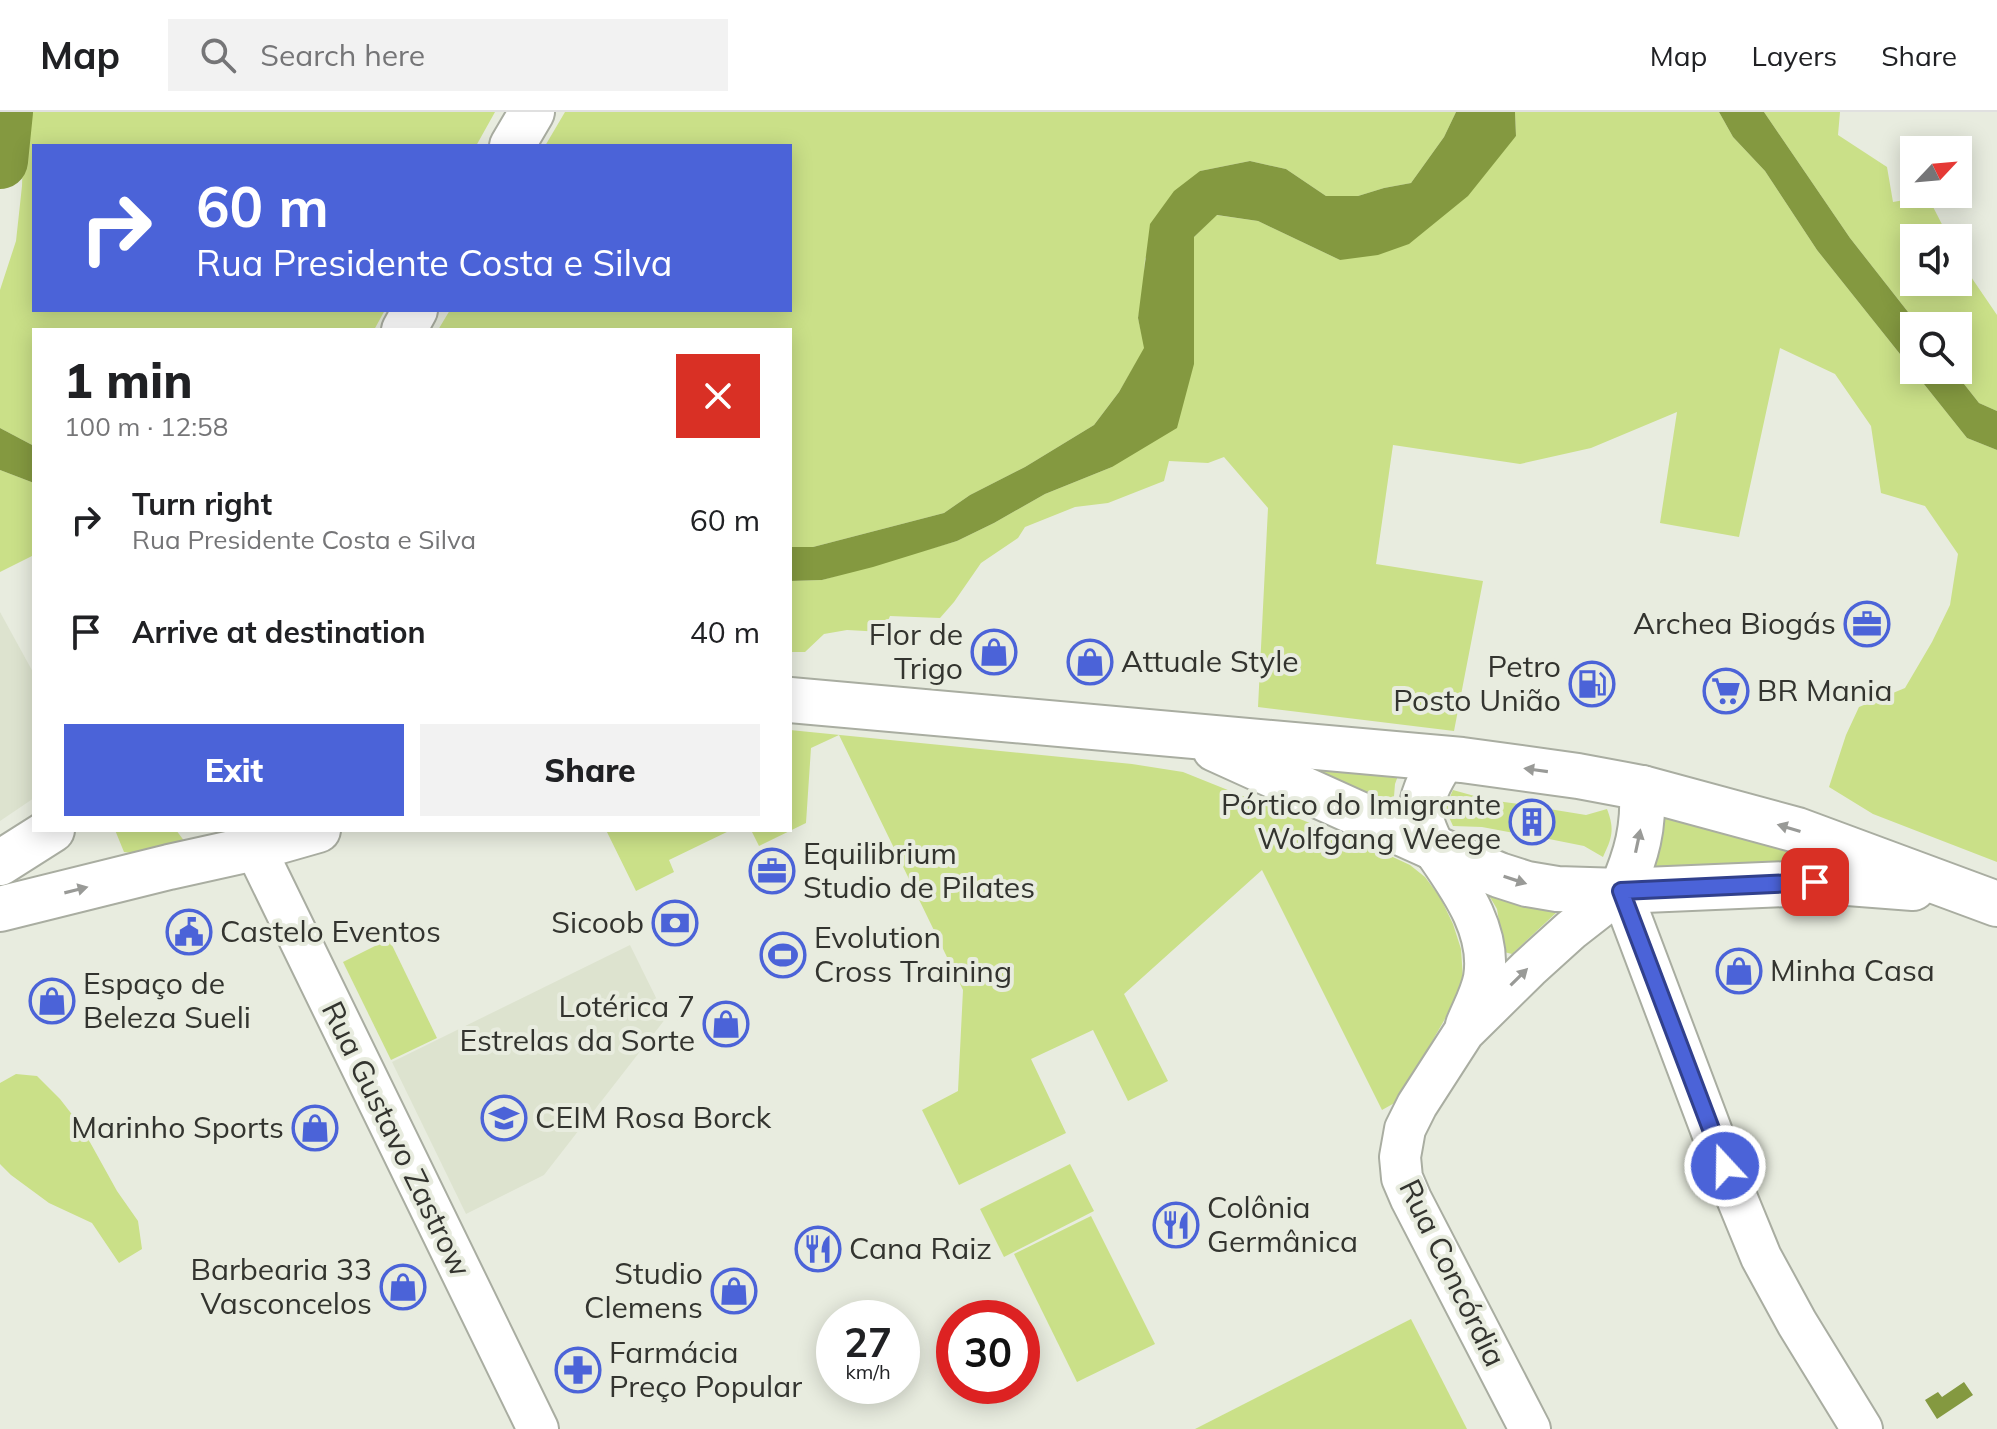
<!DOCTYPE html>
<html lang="en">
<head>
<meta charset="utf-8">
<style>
  :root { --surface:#fff; --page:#f2f2f2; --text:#202124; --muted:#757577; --line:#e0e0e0; --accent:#4b63d8 }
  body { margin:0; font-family:Mulish,sans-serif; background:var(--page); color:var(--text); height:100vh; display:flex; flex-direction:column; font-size:30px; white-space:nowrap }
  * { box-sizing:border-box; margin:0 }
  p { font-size:26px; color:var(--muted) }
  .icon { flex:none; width:44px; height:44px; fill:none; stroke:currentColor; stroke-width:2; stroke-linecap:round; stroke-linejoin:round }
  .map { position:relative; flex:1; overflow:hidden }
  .side { position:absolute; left:32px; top:216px; width:760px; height:504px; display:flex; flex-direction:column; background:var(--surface); border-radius:0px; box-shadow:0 4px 20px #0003 }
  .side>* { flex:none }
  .hud { position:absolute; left:32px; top:32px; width:760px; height:168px; border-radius:0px; box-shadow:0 4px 20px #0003; background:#4b63d8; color:#fff; overflow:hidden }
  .needle { width:52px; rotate:64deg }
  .controls { position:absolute; left:1900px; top:24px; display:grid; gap:16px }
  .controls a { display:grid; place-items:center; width:72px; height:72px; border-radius:0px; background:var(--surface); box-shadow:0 4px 20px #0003; font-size:40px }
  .speed { position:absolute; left:816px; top:1188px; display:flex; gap:16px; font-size:40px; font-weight:700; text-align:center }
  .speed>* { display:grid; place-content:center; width:104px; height:104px; border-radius:50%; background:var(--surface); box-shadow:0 4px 20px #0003; line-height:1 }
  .speed small { font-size:20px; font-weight:400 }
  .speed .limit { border:12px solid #d22; background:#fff; color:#111 }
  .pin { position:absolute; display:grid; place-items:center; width:68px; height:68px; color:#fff; margin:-34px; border-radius:16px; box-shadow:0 4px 12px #0006 }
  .me { position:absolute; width:88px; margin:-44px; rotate:339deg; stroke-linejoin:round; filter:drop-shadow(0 0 6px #0008) }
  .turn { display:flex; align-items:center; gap:28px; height:168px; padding:0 32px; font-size:36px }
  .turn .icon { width:104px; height:104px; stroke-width:2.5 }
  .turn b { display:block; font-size:56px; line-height:68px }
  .round { display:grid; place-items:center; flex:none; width:84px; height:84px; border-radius:0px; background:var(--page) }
  .head { display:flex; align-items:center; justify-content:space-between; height:136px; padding:0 32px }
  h1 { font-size:48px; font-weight:800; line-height:60px }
  .primary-button { display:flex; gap:16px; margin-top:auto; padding:16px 32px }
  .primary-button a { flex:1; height:92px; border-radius:0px; background:var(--accent); color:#fff; font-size:32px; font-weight:800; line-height:92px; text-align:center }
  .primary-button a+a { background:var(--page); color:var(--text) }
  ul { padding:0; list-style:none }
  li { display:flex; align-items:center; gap:24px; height:112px; padding:0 32px }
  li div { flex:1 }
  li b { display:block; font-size:30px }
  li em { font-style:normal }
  header { display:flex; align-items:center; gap:48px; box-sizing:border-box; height:112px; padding:0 40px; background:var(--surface); border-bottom:2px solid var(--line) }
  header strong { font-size:38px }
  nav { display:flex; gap:44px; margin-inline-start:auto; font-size:28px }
  .search { width:560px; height:72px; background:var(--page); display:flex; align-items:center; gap:20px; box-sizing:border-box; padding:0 28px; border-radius:0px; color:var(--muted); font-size:30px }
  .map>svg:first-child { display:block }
  .built { fill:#dde3cf }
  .green { fill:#cae088 }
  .water { fill:#849940 }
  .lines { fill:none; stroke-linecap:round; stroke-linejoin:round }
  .river { stroke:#849940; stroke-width:56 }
  .minor-casing { stroke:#a9ada1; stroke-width:44 }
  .major-casing { stroke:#a9ada1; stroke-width:48 }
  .minor { stroke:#fff; stroke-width:40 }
  .major { stroke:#fff; stroke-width:44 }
  .oneway { fill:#999a97 }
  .route-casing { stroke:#31408c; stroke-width:20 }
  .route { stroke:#4b63d8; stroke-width:14 }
  .labels { text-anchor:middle; stroke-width:8; stroke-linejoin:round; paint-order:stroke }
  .poi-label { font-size:30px; fill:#33342f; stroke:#e8ecdf; text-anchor:start }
  .street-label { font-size:30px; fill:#33342f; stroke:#e8ecdf }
</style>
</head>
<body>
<header>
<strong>Map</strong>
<div class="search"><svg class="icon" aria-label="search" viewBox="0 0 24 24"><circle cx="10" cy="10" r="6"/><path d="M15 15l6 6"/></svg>Search here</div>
<nav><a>Map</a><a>Layers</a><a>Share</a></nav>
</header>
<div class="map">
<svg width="1997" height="1317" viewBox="0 0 1997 1317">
  <rect width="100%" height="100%" fill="#e8ecdf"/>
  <g class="built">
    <polygon points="0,500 34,562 34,686 0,709"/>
    <polygon points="630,833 666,906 544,1063 466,1102 392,950"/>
  </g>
  <g class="green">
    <polygon points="1,0 495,0 476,34 34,34 34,198 385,198 374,218 34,218 34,334 0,316 0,178 16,129 22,74 24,7"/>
    <polygon points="565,0 1456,0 1444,25 1411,71 1384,76 1358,84 1326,84 1286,57 1250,49 1200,59 1145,147 1143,183 1138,206 1145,236 1119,280 1094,313 1025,355 970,383 944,401 813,435 790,435 790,218 438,218 450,198 790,198 790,34 545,34"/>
    <polygon points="1515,0 1719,0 1733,25 1765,59 1817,138 1967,326 1997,338 1997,750 1873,702 1829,675 1846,623 1859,595 1905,576 1932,530 1950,493 1958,442 1925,394 1881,381 1871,314 1835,262 1780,236 1739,425 1660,411 1677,300 1591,336 1520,352 1393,333 1376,452 1483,469 1454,619 1258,595 1268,396 1224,345 1208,351 1169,349 1164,369 1108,391 1075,395 1025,415 1018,426 981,451 954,490 940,506 890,504 883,520 847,518 824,522 805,540 790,540 790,469 822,468 957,429 994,411 1045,382 1112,355 1194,168 1194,125 1216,103 1258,109 1340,148 1516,24"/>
    <polygon points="1764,0 1840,0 1838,23 1887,55 1893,90 1910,87 1930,89 1949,126 1914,126 1914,170 1958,170 1958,142 1967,159 1997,203 1997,299 1979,291 1953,258 1958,258 1958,214 1919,214 1850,126"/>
    <polygon points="0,358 34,371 34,443 0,460"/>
    <polygon points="790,618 1132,652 1183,660 1382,740 1410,753 1425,765 1440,785 1453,812 1461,837 1463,867 1446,905 1398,989 1382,998 1262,758 1124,882 1168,969 1128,989 1093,918 1031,947 1066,1021 959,1073 922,998 958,979 963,878 839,623 811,636 806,711 759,734 751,718 790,718"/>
    <polygon points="1286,649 1399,661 1395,672 1393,697"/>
    <polygon points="1453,678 1489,688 1519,692 1514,721 1482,715 1453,714 1445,696"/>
    <path d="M1661 695 1786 728 1832 757 1654 756C1660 735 1663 717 1661 695Z"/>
    <path d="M1549 697 1586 703 1607 697C1615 718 1612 726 1603 745L1584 734 1544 726Z"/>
    <polygon points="115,718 176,718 185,730 142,742 124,740"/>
    <polygon points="606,718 731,718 669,748 674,760 636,779"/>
    <polygon points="1487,780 1557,800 1512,842 1504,840 1497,797"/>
    <polygon points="389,827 437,926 391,948 343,850"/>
    <polygon points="16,962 37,964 60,987 81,1014 117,1079 138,1109 142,1137 119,1151 92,1111 49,1091 11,1063 0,1052 0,971"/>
    <polygon points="1070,1052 1094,1099 1004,1145 980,1097"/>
    <polygon points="1091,1104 1155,1232 1077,1270 1014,1142"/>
    <polygon points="1411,1207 1467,1317 1195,1317"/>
  </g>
  <g class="water">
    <polygon points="1456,0 1515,0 1516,24 1468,84 1409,132 1378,143 1340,148 1258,109 1217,103 1194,125 1194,252 1177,316 1112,355 1045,382 994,411 957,429 873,455 822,468 790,469 790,435 813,435 944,401 970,383 1025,355 1094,313 1119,280 1144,236 1138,206 1150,112 1174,79 1200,59 1250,49 1286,57 1326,84 1358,84 1384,76 1411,71 1444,25"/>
    <polygon points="1719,0 1764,0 1850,126 1919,214 1914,214 1914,258 1953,258 1979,291 1997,299 1997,338 1967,326 1817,138 1765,59 1733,25"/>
    <polygon points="0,316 34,334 34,371 0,358"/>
    <polygon points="1964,1270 1973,1283 1937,1307 1925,1288 1938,1280 1942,1285"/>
  </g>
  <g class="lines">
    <polyline class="river" points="0,49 5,0"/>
    <g class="minor-casing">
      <g id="minor">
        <path d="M1432 735C1458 773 1492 817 1484 866 1481 882 1472 898 1466 913"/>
        <polyline points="255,736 538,1317"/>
        <polyline points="1530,1317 1411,1087 1402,1066 1400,1045 1405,1017 1417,993 1464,920 1529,856 1571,818 1621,779 1736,1084 1761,1145 1797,1211 1862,1317"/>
      </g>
    </g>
    <g class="major-casing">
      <g id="major">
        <polyline points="512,34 532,0"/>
        <polyline points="404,218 415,198"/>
        <polyline points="790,588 1462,648 1578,664 1642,676 1797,718 1997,792"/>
        <polyline points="1215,637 1432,735 1499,763 1527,772 1557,777 1621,779 1835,770 1913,776"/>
        <path d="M1432 735C1429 728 1424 718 1422 710 1418 687 1431 666 1443 647"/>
        <polyline points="0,751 52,718"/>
        <path d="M1621 779C1637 742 1644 716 1642 676"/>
        <polyline points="0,797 169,755 255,736 318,718"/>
      </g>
    </g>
    <use href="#minor" class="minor"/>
    <use href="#major" class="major"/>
  </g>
  <defs><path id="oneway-solid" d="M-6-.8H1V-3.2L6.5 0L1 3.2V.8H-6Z" transform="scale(2)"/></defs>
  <g class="oneway">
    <use href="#oneway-solid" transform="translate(1536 658) rotate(-172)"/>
    <use href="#oneway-solid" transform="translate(1789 716) rotate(-163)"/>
    <use href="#oneway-solid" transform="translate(1638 729) rotate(-78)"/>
    <use href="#oneway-solid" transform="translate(1515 768) rotate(18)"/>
    <use href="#oneway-solid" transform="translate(76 778) rotate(-14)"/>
    <use href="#oneway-solid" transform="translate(1519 865) rotate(-45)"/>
  </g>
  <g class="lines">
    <g class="route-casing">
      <polyline id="route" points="1725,1054 1621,779 1815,770"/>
    </g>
    <use href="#route" class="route"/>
  </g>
  <defs>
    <g id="office-ring" transform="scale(2.3)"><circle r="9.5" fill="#e8ecdf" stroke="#4b63d8" stroke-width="1.5"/><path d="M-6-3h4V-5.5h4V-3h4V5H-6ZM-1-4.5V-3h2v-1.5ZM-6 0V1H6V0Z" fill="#4b63d8"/></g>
    <g id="shop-ring" transform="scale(2.3)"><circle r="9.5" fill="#e8ecdf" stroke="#4b63d8" stroke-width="1.5"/><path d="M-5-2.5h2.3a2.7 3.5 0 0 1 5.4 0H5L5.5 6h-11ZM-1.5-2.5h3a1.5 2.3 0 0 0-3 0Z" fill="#4b63d8"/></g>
    <g id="fuel-ring" transform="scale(2.3)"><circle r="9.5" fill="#e8ecdf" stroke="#4b63d8" stroke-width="1.5"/><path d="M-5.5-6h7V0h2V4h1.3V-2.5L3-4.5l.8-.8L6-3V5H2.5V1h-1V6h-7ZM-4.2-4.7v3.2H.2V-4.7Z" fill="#4b63d8"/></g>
    <g id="supermarket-ring" transform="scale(2.3)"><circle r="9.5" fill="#e8ecdf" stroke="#4b63d8" stroke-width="1.5"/><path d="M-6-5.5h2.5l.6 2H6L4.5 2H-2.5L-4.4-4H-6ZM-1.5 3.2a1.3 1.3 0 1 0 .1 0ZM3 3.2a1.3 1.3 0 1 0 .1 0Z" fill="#4b63d8"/></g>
    <g id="building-ring" transform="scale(2.3)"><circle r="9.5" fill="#e8ecdf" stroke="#4b63d8" stroke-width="1.5"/><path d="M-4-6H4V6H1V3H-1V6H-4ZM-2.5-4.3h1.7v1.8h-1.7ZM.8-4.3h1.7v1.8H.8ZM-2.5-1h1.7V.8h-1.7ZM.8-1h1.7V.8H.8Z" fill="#4b63d8"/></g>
    <g id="bank-ring" transform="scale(2.3)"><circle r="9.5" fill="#e8ecdf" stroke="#4b63d8" stroke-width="1.5"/><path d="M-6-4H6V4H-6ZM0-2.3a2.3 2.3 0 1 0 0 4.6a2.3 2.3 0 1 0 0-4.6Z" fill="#4b63d8"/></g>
    <g id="civic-ring" transform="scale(2.3)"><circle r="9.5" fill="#e8ecdf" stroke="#4b63d8" stroke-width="1.5"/><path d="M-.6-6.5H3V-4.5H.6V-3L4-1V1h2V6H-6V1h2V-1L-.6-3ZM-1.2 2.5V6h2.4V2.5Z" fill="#4b63d8"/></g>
    <g id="stadium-ring" transform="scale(2.3)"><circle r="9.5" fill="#e8ecdf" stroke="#4b63d8" stroke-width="1.5"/><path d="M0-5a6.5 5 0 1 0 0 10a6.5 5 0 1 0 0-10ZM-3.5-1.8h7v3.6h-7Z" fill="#4b63d8"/></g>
    <g id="school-ring" transform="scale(2.3)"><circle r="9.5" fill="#e8ecdf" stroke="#4b63d8" stroke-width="1.5"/><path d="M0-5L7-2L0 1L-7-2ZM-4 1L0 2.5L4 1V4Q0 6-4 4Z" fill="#4b63d8"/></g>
    <g id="restaurant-ring" transform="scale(2.3)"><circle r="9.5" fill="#e8ecdf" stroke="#4b63d8" stroke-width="1.5"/><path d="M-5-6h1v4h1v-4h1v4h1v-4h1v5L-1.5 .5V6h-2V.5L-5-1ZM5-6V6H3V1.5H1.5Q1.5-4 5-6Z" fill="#4b63d8"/></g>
    <g id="pharmacy-ring" transform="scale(2.3)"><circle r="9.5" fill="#e8ecdf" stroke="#4b63d8" stroke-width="1.5"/><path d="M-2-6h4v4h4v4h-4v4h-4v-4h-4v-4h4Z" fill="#4b63d8"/></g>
  </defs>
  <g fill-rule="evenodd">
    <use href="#office-ring" x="1867" y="512"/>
    <use href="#shop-ring" x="994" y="540"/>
    <use href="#shop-ring" x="1090" y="550"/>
    <use href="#fuel-ring" x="1592" y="572"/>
    <use href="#supermarket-ring" x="1726" y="579"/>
    <use href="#building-ring" x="1532" y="710"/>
    <use href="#office-ring" x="772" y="759"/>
    <use href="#bank-ring" x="675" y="811"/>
    <use href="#civic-ring" x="189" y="820"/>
    <use href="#stadium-ring" x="783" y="843"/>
    <use href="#shop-ring" x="1739" y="859"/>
    <use href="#shop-ring" x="52" y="889"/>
    <use href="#shop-ring" x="726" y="912"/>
    <use href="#school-ring" x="504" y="1006"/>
    <use href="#shop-ring" x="315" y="1016"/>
    <use href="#restaurant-ring" x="1176" y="1113"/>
    <use href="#restaurant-ring" x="818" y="1137"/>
    <use href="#shop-ring" x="403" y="1175"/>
    <use href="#shop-ring" x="734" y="1179"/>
    <use href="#pharmacy-ring" x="578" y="1258"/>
  </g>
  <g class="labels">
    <g class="poi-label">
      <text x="1836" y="522" text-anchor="end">Archea Biogás</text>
      <text x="963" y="533" text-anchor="end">Flor de<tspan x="963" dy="34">Trigo</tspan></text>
      <text x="1121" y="560">Attuale Style</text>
      <text x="1561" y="565" text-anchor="end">Petro<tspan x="1561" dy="34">Posto União</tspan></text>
      <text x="1757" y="589">BR Mania</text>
      <text x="1501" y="703" text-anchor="end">Pórtico do Imigrante<tspan x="1501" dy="34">Wolfgang Weege</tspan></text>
      <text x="803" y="752">Equilibrium<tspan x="803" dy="34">Studio de Pilates</tspan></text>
      <text x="644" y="821" text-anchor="end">Sicoob</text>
      <text x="220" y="830">Castelo Eventos</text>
      <text x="814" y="836">Evolution<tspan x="814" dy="34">Cross Training</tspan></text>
      <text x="1770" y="869">Minha Casa</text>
      <text x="83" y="882">Espaço de<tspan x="83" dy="34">Beleza Sueli</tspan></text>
      <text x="695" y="905" text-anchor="end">Lotérica 7<tspan x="695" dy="34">Estrelas da Sorte</tspan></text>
      <text x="535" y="1016">CEIM Rosa Borck</text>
      <text x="284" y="1026" text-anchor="end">Marinho Sports</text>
      <text x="1207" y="1106">Colônia<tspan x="1207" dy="34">Germânica</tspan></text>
      <text x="849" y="1147">Cana Raiz</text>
      <text x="372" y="1168" text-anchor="end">Barbearia 33<tspan x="372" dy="34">Vasconcelos</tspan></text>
      <text x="703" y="1172" text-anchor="end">Studio<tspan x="703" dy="34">Clemens</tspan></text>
      <text x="609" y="1251">Farmácia<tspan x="609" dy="34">Preço Popular</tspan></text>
    </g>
    <g class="street-label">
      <text transform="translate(396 1027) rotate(64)" y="10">Rua Gustavo Zastrow</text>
      <text transform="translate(1452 1161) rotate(64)" y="10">Rua Concórdia</text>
    </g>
  </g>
</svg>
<div class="controls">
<a><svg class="needle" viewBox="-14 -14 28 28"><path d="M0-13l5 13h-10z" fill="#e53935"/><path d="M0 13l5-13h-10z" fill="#757577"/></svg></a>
<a><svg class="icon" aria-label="sound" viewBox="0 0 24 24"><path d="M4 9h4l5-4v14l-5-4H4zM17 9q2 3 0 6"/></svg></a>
<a><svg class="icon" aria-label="search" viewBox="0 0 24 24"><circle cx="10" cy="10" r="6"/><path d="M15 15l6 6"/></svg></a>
</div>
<div class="speed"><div>27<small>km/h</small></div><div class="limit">30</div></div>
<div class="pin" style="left:1815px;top:770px;background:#d93025"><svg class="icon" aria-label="arrive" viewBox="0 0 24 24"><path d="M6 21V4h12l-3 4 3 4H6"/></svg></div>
<svg class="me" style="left:1725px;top:1054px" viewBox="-20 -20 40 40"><circle r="17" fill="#4b63d8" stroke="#fff" stroke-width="3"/><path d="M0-11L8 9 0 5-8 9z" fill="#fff"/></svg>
<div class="hud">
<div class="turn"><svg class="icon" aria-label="right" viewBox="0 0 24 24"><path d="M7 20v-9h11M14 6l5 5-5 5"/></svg><div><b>60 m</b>Rua Presidente Costa e Silva</div></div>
</div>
<section class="side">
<div class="head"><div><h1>1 min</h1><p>100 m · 12:58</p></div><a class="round" style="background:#d93025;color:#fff"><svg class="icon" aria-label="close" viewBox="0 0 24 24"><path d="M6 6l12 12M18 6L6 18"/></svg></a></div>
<ul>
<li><svg class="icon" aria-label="right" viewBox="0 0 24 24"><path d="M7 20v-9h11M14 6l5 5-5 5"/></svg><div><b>Turn right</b><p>Rua Presidente Costa e Silva</p></div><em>60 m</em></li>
<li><svg class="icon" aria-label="arrive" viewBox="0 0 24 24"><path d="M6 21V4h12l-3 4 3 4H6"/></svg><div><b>Arrive at destination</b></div><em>40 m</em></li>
</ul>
<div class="primary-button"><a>Exit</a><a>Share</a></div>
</section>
</div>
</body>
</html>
